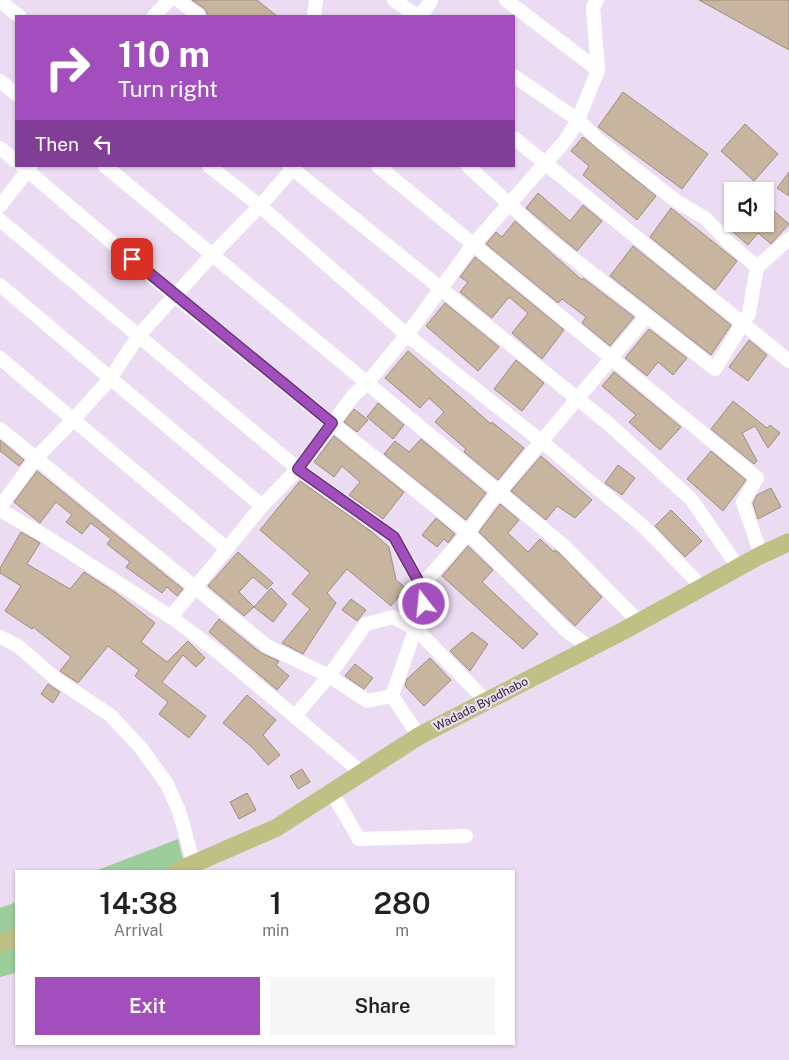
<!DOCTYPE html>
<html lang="en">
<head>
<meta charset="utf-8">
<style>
  :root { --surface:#fff; --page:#f6f6f6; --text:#222; --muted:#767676; --accent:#a24ebd }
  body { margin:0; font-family:"Public Sans",sans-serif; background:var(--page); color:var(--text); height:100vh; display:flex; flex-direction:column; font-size:19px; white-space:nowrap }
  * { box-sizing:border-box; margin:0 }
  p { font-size:16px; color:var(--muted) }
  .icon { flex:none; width:28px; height:28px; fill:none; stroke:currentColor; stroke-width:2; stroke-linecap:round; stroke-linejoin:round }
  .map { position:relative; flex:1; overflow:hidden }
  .sheet { position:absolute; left:15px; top:870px; width:500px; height:175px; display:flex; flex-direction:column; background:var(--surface); border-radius:0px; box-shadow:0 1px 4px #0004 }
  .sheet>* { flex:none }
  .banner { position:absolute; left:15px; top:15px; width:500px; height:152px; border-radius:0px; box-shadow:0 1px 4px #0004; background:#a24ebd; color:#fff; overflow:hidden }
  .buttons { position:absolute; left:724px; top:182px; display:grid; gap:10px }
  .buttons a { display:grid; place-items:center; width:50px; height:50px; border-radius:0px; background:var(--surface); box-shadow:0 1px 4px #0004; font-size:25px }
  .pin { position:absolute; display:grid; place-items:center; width:42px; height:42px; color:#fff; margin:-21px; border-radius:10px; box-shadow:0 2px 8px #0006 }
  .me { position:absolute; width:55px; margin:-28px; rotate:344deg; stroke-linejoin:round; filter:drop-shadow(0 0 4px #0008) }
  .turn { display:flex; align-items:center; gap:18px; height:105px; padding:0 20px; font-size:22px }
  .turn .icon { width:65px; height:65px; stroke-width:2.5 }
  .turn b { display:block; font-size:35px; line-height:42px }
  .then { display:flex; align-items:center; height:48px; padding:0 20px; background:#0003; gap:10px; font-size:19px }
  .eta { display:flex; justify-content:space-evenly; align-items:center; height:85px; text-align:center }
  .eta b { font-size:30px; font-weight:600; line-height:35px }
  .cta { display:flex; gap:10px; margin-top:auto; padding:10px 20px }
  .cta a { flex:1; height:58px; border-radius:0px; background:var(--accent); color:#fff; font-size:20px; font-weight:600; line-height:58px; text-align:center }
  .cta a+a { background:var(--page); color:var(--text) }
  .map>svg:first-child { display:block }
  .green { fill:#9cce9c }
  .building { fill:#c7b5a0; stroke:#a08e7a }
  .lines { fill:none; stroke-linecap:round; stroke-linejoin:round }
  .minor { stroke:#fff; stroke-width:14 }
  .major { stroke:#bec183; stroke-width:18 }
  .route-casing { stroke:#69337b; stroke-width:12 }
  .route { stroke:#a24ebd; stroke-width:9 }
  .labels { text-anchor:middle; stroke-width:4.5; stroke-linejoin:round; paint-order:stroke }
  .street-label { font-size:12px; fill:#2c262f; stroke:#ecdcf3 }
</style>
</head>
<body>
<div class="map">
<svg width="789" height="1060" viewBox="0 0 789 1060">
  <rect width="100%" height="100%" fill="#ecdcf3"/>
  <g class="green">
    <polygon points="178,839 186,871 95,871"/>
    <polygon points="16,902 16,973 0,977 0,908"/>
  </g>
  <g class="building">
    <polygon points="192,0 257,0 277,16 208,16 205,9"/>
    <polygon points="699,0 789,0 789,50"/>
    <polygon points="623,92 708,154 682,189 598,127"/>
    <polygon points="745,124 778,154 754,181 721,151"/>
    <polygon points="583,137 656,196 637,220 583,175 589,166 571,151"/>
    <polygon points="789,172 789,196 777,188"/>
    <polygon points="538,193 570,221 583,205 602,221 577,251 526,208"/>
    <polygon points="765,203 789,224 771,244 758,233 748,245 732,231 738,224 765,224"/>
    <polygon points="671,208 737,261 715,290 650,237"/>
    <polygon points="515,221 582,280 583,278 634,317 610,346 582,323 586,317 562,299 558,303 486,244 496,232 502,237"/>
    <polygon points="633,246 731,325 711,355 610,276"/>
    <polygon points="475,257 564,330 542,359 512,333 528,313 509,297 492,318 460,292 468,282 460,277"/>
    <polygon points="445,303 499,347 478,371 426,326"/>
    <polygon points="649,329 687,358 673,375 658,362 647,376 625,358"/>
    <polygon points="749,340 767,355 748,381 729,367"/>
    <polygon points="408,351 491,424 492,422 524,448 498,480 464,452 466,449 435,422 444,412 429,398 420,408 385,378"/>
    <polygon points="516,360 544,383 522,411 494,389"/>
    <polygon points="614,372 681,427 660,450 629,422 636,415 602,386"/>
    <polygon points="733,401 767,428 770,425 780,433 768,448 755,426 742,433 757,461 754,464 711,429"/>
    <polygon points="378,403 404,425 393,439 367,417"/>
    <polygon points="354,409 368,420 357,432 344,422"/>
    <polygon points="334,436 404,492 383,519 349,495 360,482 342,466 334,477 314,462"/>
    <polygon points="421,439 486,493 466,520 384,454 395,441 409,452"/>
    <polygon points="0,440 24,460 19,466 0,451"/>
    <polygon points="711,451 746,480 723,511 687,479"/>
    <polygon points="541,456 592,500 575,518 557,506 546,520 511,491"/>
    <polygon points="618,465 635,478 622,495 605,483"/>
    <polygon points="37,471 183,589 177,596 167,587 162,593 126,567 130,562 107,544 111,539 91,523 82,534 66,522 72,515 56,502 40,523 14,502"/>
    <polygon points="300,481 372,532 389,547 396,580 406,588 391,606 347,569 327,593 336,603 303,654 282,643 310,609 292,594 310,573 260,530"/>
    <polygon points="771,488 781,507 758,519 753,503 757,495"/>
    <polygon points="500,504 519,520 508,533 528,552 540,539 554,552 555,550 558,552 602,597 575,626 479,532"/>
    <polygon points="671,510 702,541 685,557 655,526"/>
    <polygon points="436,518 455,534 448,543 444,539 437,547 422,535"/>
    <polygon points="21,532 40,543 27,564 70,589 84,572 115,592 155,623 141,642 167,662 188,641 205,658 196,667 183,655 162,682 206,716 189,738 159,714 168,702 135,676 139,670 108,646 78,683 60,671 71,657 33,627 32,629 5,611 21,586 0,573 0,568"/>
    <polygon points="468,546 493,570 482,582 538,634 523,649 442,576"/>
    <polygon points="238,552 273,583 267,589 253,577 239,592 254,607 244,616 208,586"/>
    <polygon points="271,588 287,604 273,622 254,607"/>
    <polygon points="351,599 366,610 357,621 342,610"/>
    <polygon points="219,619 261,653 279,661 276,665 289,676 277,690 209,632"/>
    <polygon points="472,632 488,644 470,671 450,651"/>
    <polygon points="430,658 451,680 424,706 405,686 407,679"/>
    <polygon points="355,664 373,678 364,689 345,676"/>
    <polygon points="48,684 60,692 53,703 41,694"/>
    <polygon points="247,695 276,720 263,735 280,755 268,765 252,747 223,723"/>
    <polygon points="302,769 310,782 298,789 290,776"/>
    <polygon points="247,793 256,810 239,819 230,802"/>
  </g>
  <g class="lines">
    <g class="minor">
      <polyline points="178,0 199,16"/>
      <polyline points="394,0 417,16"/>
      <polyline points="506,0 598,70"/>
      <polyline points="0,1 19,16"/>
      <polyline points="154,16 169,0"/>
      <polyline points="314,16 316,0"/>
      <polyline points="416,16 426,9 431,0"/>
      <polyline points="514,76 578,120 601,142 676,201 705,218 729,243 757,267"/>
      <polyline points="0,81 16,94"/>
      <polyline points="514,138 789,361"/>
      <polyline points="0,148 16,161"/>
      <polyline points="22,166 176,297 468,533 567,631 590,648"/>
      <polyline points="105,166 564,546 639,622"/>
      <polyline points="209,166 260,206 407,335 541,441 644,527 702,587"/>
      <polyline points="289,166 610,425 691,499 738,567"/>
      <polyline points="378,166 757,478 743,502 761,555"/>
      <polyline points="468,166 543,235 715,369 749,313 757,267 789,239"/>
      <polyline points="0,206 31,166"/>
      <polyline points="0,220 298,469 394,537 421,586 424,604 392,696 419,736"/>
      <polyline points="0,285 262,506"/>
      <polyline points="0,358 226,548"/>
      <polyline points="0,429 267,646 329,676 367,701 392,696"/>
      <polyline points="0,507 36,458 73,420 110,379 139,335 212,255 260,206 295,166"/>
      <polyline points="0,510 45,536 171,617 219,653 361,772"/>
      <polyline points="421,586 468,533 487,506 646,317"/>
      <polyline points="171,617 262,506 298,469 353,396 367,383 407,335 472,246 565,141 578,120 598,70 593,7 597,0"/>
      <polyline points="0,637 18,646 56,679 110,715 140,747 167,784 179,811 194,865"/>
      <polyline points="295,716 329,676 366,624 393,617 416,629 486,701"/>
      <polyline points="332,793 359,839 466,836"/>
    </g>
    <g class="major">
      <polyline points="177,871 276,828 419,736 623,631 761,555 789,542"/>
      <polyline points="0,944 16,937"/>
    </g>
  </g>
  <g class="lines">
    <g class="route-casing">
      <polyline id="route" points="132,259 332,423 298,469 394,537 421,586 424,604"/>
    </g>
    <use href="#route" class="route"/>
  </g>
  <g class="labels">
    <g class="street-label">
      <text transform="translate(481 704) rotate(-27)" y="4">Wadada Byadhabo</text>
    </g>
  </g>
</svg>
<div class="buttons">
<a><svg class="icon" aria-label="sound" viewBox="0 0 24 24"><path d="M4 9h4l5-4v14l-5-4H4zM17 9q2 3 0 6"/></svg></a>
</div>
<div class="pin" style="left:132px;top:259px;background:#d93025"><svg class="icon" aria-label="arrive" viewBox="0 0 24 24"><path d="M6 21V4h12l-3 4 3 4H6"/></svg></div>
<svg class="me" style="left:424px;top:604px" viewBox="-20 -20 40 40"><circle r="17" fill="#a24ebd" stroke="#fff" stroke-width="3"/><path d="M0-11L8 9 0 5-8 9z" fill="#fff"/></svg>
<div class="banner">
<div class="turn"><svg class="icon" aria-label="right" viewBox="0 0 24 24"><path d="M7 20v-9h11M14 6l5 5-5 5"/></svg><div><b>110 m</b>Turn right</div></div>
<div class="then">Then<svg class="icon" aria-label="left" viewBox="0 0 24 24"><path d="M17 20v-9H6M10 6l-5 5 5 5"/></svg></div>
</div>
<section class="sheet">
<div class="eta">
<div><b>14:38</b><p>Arrival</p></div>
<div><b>1</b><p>min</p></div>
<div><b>280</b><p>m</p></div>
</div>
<div class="cta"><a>Exit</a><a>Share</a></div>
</section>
</div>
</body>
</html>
